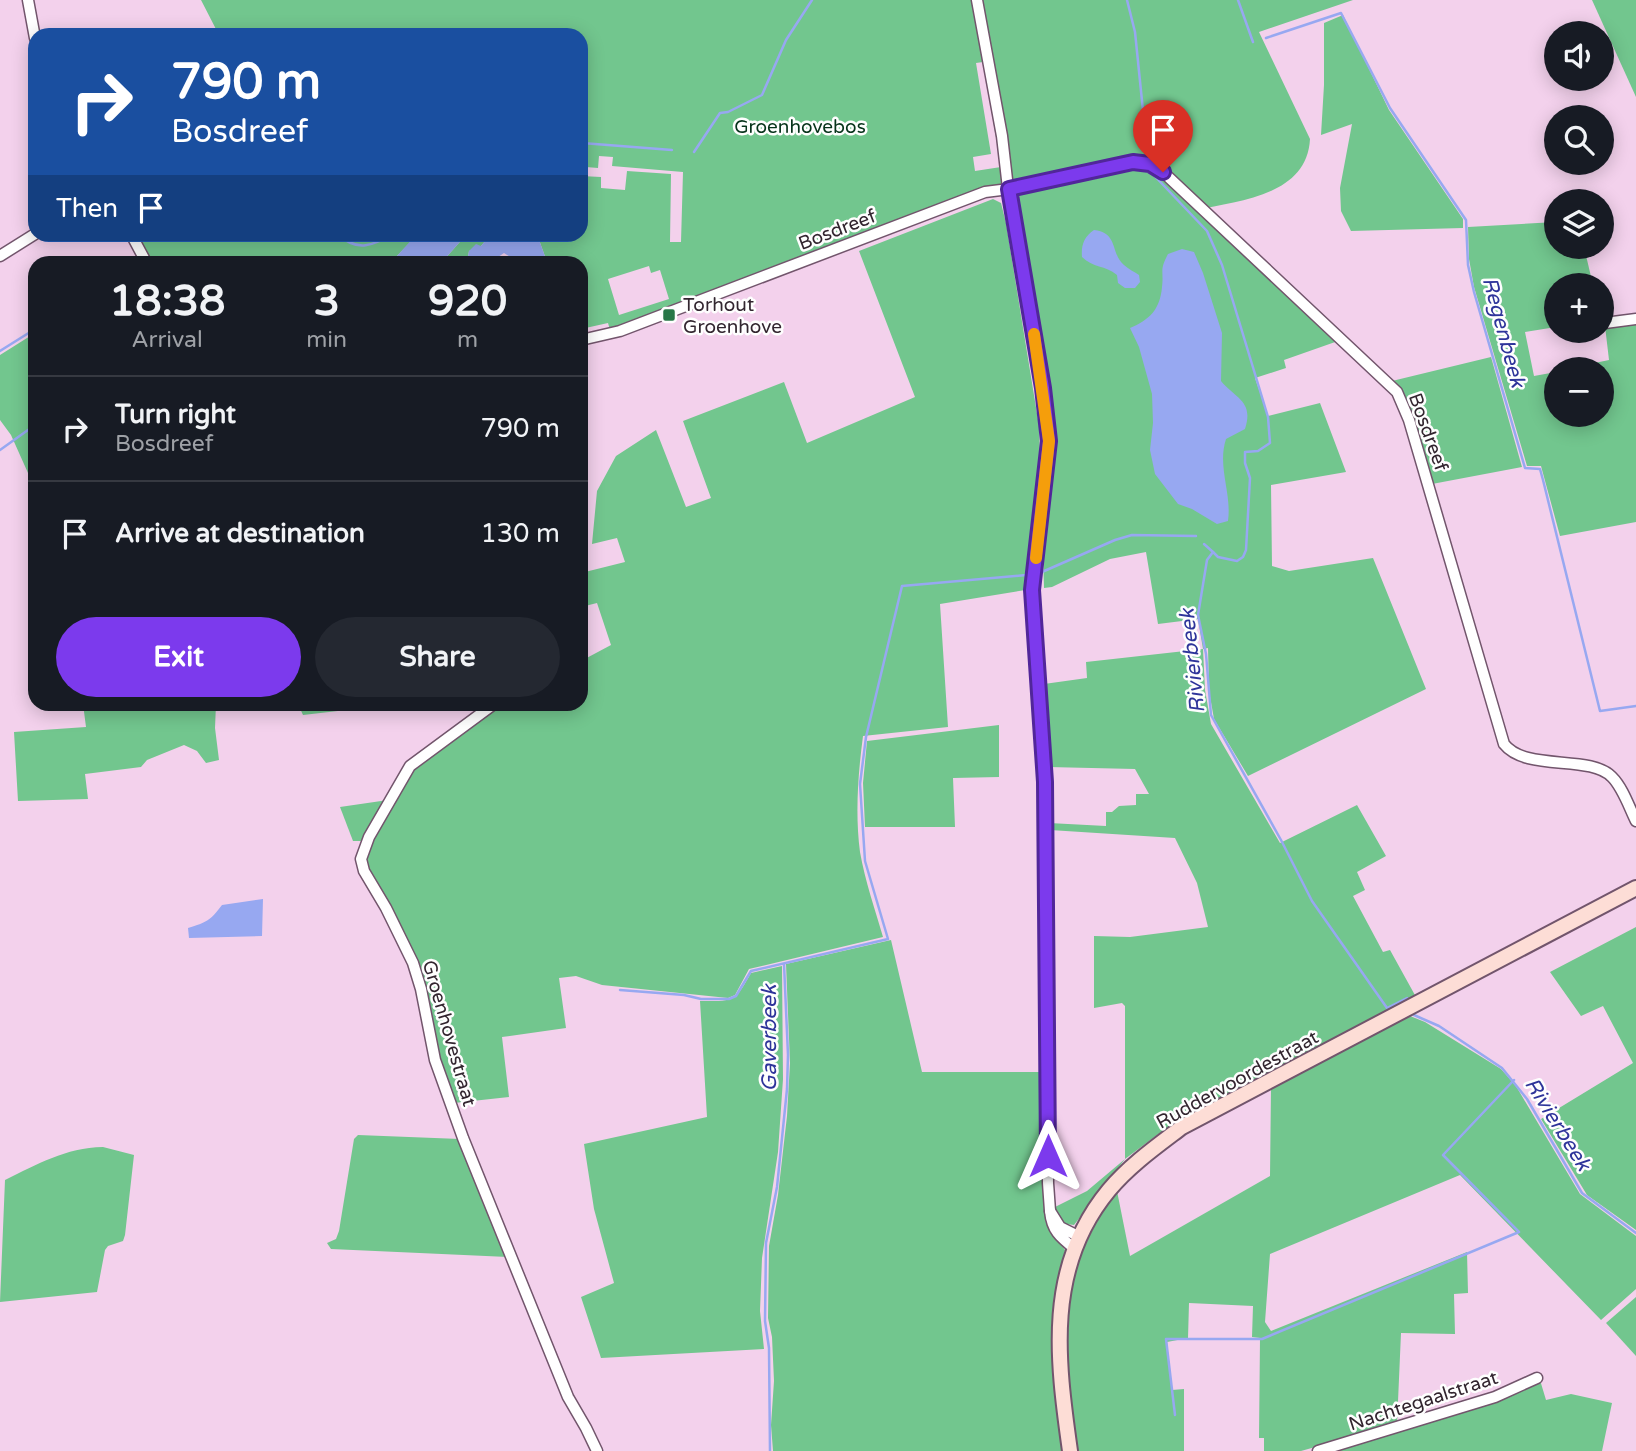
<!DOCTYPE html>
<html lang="en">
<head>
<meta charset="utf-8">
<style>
  :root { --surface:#171b24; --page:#242831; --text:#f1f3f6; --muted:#9ea1a6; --line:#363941; --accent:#7c3aed }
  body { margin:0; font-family:"Varela Round",sans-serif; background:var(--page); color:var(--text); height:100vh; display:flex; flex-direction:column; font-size:26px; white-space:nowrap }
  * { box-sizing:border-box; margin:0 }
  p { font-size:23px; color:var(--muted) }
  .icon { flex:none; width:38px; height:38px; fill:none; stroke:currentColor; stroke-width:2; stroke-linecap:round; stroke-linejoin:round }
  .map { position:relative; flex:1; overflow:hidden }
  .side { position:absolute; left:28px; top:256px; width:560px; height:455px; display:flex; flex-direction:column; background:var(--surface); border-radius:21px; box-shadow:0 4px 18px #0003 }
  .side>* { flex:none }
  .hud { position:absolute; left:28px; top:28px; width:560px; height:214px; border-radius:21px; box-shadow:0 4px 18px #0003; background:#1a4fa0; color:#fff; overflow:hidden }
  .controls { position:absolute; left:1544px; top:21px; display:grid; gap:14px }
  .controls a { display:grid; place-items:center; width:70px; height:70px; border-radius:50%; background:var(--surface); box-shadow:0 4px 18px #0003; font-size:35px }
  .pin { position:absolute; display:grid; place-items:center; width:60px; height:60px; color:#fff; margin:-72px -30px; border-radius:50% 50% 50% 0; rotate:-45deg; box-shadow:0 0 7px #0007 }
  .pin .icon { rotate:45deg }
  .me { position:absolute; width:77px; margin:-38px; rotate:0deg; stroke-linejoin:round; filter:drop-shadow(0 0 5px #0008) }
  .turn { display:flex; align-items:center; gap:24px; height:147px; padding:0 28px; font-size:32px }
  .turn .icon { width:91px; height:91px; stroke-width:2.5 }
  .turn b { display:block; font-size:49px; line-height:60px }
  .then { display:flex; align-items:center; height:66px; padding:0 28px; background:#0003; gap:14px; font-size:26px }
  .eta { display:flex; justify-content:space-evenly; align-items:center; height:119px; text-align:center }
  .eta b { font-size:42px; font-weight:800; line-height:49px }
  .action { display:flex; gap:14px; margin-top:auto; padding:14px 28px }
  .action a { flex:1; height:80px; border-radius:42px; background:var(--accent); color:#fff; font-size:28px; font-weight:800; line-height:80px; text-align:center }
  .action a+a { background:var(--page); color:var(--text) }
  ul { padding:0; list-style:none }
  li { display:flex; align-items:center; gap:21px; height:105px; padding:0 28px; border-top:2px solid var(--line) }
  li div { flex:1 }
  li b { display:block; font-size:26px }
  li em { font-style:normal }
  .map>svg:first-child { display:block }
  .green { fill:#72c68e; fill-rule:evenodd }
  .water { fill:#97a8f1 }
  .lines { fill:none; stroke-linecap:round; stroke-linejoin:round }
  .stream { stroke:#97a8f1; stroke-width:2.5 }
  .street-casing { stroke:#72556c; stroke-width:13 }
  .secondary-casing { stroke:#72556c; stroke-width:18 }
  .street { stroke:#fff; stroke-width:10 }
  .secondary { stroke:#fdddd6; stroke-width:14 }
  .route-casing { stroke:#51269a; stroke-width:18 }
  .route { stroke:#7c3aed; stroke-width:12 }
  .slow { stroke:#f59e0b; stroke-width:12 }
  .poi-dot { fill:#277747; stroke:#fefefe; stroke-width:2.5 }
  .labels { text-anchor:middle; stroke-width:5; stroke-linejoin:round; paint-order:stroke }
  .park-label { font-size:19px; fill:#06331a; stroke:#fefefe }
  .street-label { font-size:19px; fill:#32252f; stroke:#fefefe }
  .poi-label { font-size:19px; fill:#32252f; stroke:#fefefe; text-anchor:start }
  .water-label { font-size:21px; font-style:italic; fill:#2e349a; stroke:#fefefe }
</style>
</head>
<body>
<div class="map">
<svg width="1636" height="1451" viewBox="0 0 1636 1451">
  <rect width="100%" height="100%" fill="#f3d1ec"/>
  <g class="green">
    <path d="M201 0H1353L1259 32 1310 139C1307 196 1238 201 1196 210L1338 341 1284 360 1286 368 1255 378 1268 416 1320 403 1346 472 1271 485 1272 566 1289 571 1373 558 1426 689 1248 776 1214 719 1209 691 1208 648 1203 649 1205 690 1211 724 1280 843 1357 805 1386 856 1357 872 1365 890 1353 896 1383 952 1390 950 1416 997 1205 1105 1157 1135 1125 1159 1074 1225 1059 1223 1055 1207 1087 1191 1125 1159V1006L1122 1003 1094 1008V936L1130 937 1208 927 1197 883 1175 838 1050 830 1049 823 1106 826V812H1112L1119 806 1136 805V794H1149L1135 769 1048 767 1044 684 1087 678 1086 662 1203 649 1198 619 1158 624 1146 552 1110 559 1052 587 1044 588 1043 552 1053 461V425L1012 182 985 188 619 328 610 330 608 323 581 329V262H547L538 237 535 235 581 234V176L601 177V188L625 190 627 171 671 174 670 242H681L683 172 612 166 613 157 599 156 598 168 586 167 581 162V35H219ZM983 62 1001 167 975 171 973 157 991 154 976 63ZM649 266 651 273 660 270 669 299 619 315 608 279Z"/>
    <polygon points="1592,0 1636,0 1636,97"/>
    <polygon points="1343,15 1389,110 1463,219 1463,228 1351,231 1341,211 1340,188 1352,124 1321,135 1324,85 1324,23"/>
    <path d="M993 199 1001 203 1006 223 1039 426 1040 454 1025 590 940 604 948 727 863 736C858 774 855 814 860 852 865 881 875 909 883 937L749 969 735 995 728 998 602 985 576 976 559 978 566 1028 502 1037 509 1097 454 1103 438 1056 423 980 398 920 368 867 366 851 412 770 501 704H581V661L611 645 597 603 581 607V573L625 562 617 538 592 544 597 491 616 456 656 430 686 507 711 498 683 421 784 382 807 443 915 397 859 251Z"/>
    <polygon points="1556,222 1556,247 1584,247 1593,285 1556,285 1556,327 1525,332 1534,376 1556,372 1556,415 1601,415 1601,369 1566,369 1609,360 1605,326 1636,321 1636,522 1560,536 1541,466 1527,466 1474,287 1469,259 1468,227"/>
    <polygon points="128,235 417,235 396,257 395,262 143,262"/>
    <polygon points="466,235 490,235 481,246 469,251 467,262 442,262"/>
    <polygon points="35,333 35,470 28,473 11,435 0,420 0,355"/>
    <polygon points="1491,357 1522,467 1432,484 1392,381"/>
    <polygon points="83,704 216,704 215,728 219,760 206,763 197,751 184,745 147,760 141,767 85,774 88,799 18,801 14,732 86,727"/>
    <polygon points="298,704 378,704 364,708 303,715"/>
    <polygon points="999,725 999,777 953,778 955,827 865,827 863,783 867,741"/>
    <polygon points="388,800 363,841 353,841 340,807"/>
    <polygon points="1636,927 1636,1230 1587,1195 1541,1119 1633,1063 1603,1006 1581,1016 1550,972"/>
    <polygon points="891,940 922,1072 1040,1072 1042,1183 1046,1223 1065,1250 1057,1292 1054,1293 1052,1363 1062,1451 773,1451 771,1425 774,1381 772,1337 768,1318 769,1246 778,1195 787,1116 790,1063 786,964"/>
    <path d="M782 966 783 1079 778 1152 762 1258 760 1311 764 1349 601 1358 581 1297 614 1283 594 1209 584 1144 707 1117 700 1001C735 1001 734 1003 751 973Z"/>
    <path d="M1410 1016 1425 1022 1501 1069 1516 1086 1580 1194 1636 1236V1289L1601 1320 1460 1175 1270 1254 1265 1322 1271 1331 1467 1252 1468 1293 1454 1294 1455 1334 1401 1333 1397 1424 1301 1451H1264V1438H1259L1260 1338 1252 1337 1253 1306 1189 1303 1188 1338 1167 1342 1172 1390 1184 1389V1451H1077C1073 1423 1068 1394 1065 1366 1059 1302 1080 1241 1117 1191L1130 1256 1270 1176 1271 1088Z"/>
    <polygon points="358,1135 460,1139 479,1192 508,1257 331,1249 327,1243 336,1239 339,1231 354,1139"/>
    <path d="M103 1147 134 1155 125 1235 123 1241 108 1246 105 1250 97 1292 0 1302 5 1180C38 1164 65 1148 103 1147Z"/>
    <polygon points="1636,1297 1636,1356 1606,1323"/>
    <polygon points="1540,1380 1546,1400 1571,1394 1612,1403 1602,1451 1324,1451 1472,1410 1523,1390"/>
  </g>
  <g class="water">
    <path d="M1094 230C1119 233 1110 253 1124 265 1128 269 1135 272 1139 275L1140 282 1135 288H1125L1118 283 1117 275C1105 265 1093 268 1082 257 1081 245 1084 237 1094 230Z"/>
    <polygon points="417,234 466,234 466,235 442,262 395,262 396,257"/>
    <polygon points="490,235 535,235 538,237 547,262 518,262 504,253 498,257 496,262 467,262 469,251 476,244 481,246"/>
    <path d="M1182 249 1194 252 1203 273 1222 333 1221 381C1236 399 1254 401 1245 429L1226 439C1217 467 1232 493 1228 521L1217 524 1192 509 1178 504 1155 474 1150 450 1153 423 1152 394 1139 347 1130 328C1149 320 1160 310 1162 287 1164 270 1159 271 1168 254Z"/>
    <path d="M263 899 262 936 189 938 188 928C207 922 210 921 222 905Z"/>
  </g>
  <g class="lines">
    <g class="stream">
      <polyline points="1127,0 1135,32 1148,160"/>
      <polyline points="1238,0 1253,42"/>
      <polyline points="1266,38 1341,13 1390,108 1466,220 1468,265 1474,292 1525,468 1540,469 1543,480 1600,711 1636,706"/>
      <polyline points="582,143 672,150"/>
      <polyline points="694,152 720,113 728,112 762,95 786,40 812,0"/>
      <polyline points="1148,169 1207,231 1222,265 1268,417 1270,443 1258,451 1245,452 1245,463 1250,478 1246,550 1243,557 1237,561 1218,557 1213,552 1207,560 1198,615 1206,654 1211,715 1281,840 1312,901 1387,1008 1407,998"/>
      <path d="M338 234C357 253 374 245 393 234"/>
      <polyline points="0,351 35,329"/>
      <polyline points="0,450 35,425"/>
      <polyline points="1204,544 1213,552"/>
      <polyline points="1042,572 1115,540 1132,535 1196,536"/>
      <polyline points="620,990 684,995 701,999 729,999 736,996 751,971 888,939 865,861 860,784 866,737 902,586 1026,575"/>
      <polyline points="1414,1015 1439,1026 1502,1068 1527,1099 1582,1193 1636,1233"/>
      <polyline points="1175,1415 1166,1339 1262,1339 1519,1232 1443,1155 1514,1080"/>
      <polyline points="770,1451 769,1348 765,1321 766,1243 777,1187 787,1089 788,1055 784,964"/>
    </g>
    <g class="street-casing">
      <g id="street">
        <polyline points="28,0 35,38"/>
        <polyline points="977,0 1002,136 1009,197 1049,426 1048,459 1032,590 1045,781 1048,1183 1050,1211"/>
        <polyline points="131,234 146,262"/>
        <polyline points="0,256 35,234"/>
        <polyline points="1605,323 1636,319"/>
        <path d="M581 340 620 331 985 192 1009 189 1133 162 1150 165 1163 172 1397 392 1409 420 1504 744C1526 772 1590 754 1612 777 1623 788 1629 807 1636 821"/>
        <polyline points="494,704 410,766 369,837 361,859 364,871 386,908 413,963 421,989 435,1060 463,1138 568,1397 586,1428 597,1451"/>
        <path d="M1075 1249C1060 1237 1052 1231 1050 1211L1060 1227 1080 1237"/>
        <polyline points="1318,1451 1495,1397 1537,1378"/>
      </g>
    </g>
    <g class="secondary-casing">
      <path id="secondary" d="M1070 1451C1057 1359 1045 1267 1109 1190 1130 1165 1157 1146 1182 1127L1636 888"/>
    </g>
    <use href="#street" class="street"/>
    <use href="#secondary" class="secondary"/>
  </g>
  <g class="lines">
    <g class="route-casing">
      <polyline id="route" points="1048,1156 1045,782 1032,590 1049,441 1043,388 1009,189 1133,162 1150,164 1163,172"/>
    </g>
    <use href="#route" class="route"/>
    <polyline class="slow" points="1034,334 1049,441 1036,558"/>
  </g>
  <rect class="poi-dot" x="662" y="308" width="14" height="14" rx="3.5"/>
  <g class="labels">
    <g class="park-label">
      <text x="800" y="133">Groenhovebos</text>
    </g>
    <g class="street-label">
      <text transform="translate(837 229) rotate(-21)" y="7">Bosdreef</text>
      <text transform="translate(1429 432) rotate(70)" y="7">Bosdreef</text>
      <text transform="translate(450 1033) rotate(74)" y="7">Groenhovestraat</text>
      <text transform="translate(1237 1079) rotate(-29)" y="7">Ruddervoordestraat</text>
      <text transform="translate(1423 1400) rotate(-18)" y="7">Nachtegaalstraat</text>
    </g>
    <g class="poi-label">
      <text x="683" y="311">Torhout<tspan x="683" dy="22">Groenhove</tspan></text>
    </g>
    <g class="water-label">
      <text transform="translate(1504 332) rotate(75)" y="7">Regenbeek</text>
      <text transform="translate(1192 661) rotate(-96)" y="7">Rivierbeek</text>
      <text transform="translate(769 1038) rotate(-90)" y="7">Gaverbeek</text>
      <text transform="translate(1558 1124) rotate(58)" y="7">Rivierbeek</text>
    </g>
  </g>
</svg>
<div class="controls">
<a><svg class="icon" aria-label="sound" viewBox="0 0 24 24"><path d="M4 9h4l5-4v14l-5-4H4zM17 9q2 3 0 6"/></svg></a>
<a><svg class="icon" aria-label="search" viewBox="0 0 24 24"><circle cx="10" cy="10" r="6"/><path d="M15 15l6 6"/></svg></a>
<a><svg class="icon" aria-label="layers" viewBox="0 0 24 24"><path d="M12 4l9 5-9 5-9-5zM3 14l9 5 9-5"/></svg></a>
<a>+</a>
<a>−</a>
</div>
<div class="pin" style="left:1163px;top:172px;background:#d93025"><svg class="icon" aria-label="arrive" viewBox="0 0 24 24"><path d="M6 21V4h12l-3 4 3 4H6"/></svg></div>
<svg class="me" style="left:1048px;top:1156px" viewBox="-20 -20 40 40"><path d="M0-17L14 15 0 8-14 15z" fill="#7c3aed" stroke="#fff" stroke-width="4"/></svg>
<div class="hud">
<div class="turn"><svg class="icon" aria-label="right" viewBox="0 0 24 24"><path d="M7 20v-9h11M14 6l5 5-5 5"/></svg><div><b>790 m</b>Bosdreef</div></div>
<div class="then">Then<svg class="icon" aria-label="arrive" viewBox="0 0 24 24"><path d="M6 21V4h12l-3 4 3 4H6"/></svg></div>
</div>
<section class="side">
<div class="eta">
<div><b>18:38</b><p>Arrival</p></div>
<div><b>3</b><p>min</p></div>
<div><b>920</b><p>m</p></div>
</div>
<ul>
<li><svg class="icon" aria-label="right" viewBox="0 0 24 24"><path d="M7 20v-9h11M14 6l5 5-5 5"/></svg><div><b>Turn right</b><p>Bosdreef</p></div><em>790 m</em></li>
<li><svg class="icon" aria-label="arrive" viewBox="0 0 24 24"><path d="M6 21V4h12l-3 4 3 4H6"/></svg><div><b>Arrive at destination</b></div><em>130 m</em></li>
</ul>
<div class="action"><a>Exit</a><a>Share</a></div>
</section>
</div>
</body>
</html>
